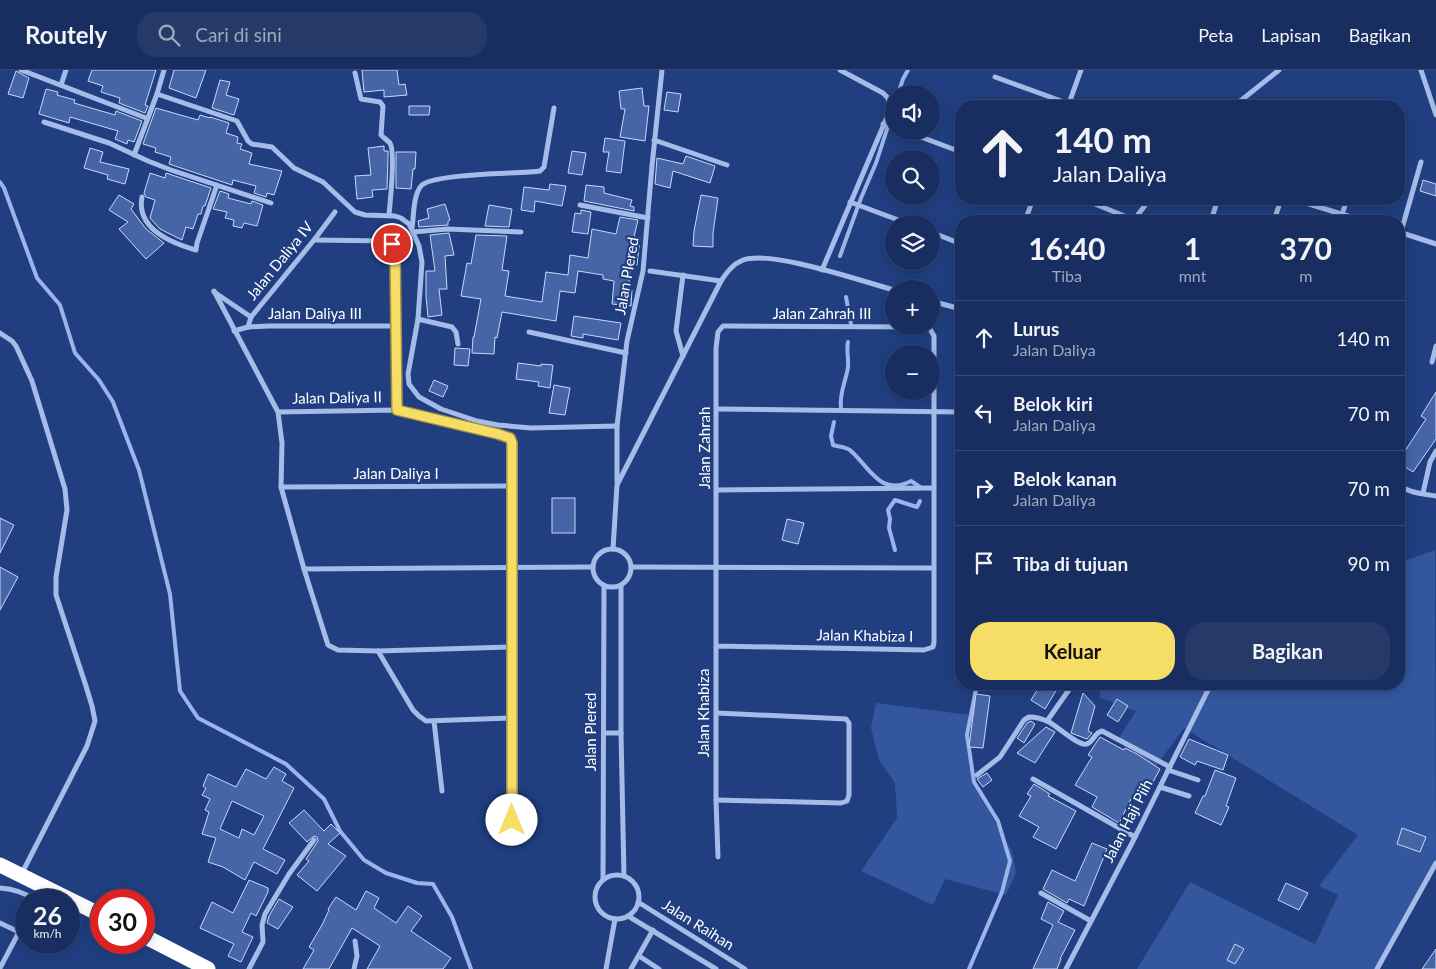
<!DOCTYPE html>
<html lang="id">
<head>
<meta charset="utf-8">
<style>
  :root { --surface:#182e60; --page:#253a69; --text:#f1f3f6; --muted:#9fa8bd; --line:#364a75; --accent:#f5dd66 }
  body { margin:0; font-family:Lato,sans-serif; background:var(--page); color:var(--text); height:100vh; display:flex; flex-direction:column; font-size:19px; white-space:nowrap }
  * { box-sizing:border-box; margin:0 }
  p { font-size:16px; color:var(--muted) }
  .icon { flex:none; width:28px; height:28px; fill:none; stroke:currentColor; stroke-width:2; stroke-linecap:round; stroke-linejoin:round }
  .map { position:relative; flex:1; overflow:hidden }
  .panel { position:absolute; left:955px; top:145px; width:450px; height:475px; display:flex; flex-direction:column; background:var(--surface); border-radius:20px; box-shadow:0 2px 12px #0003,0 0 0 1px var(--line) }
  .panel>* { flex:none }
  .banner { position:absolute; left:955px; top:30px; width:450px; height:105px; border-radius:20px; box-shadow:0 2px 12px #0003,0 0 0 1px var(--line); background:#182e60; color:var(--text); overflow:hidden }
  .buttons { position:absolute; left:885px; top:15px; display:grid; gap:10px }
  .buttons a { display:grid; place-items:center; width:55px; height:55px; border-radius:50%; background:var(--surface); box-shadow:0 2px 12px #0003,0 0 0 1px var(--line); font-size:25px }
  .speed { position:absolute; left:15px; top:819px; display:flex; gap:10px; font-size:25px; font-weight:700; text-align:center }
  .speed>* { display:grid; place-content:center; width:65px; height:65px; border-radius:50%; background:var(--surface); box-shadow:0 2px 12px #0003,0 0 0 1px var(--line); line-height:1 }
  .speed small { font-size:12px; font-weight:400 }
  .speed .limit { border:8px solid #d22; background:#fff; color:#111 }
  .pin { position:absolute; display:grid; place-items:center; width:42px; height:42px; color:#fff; margin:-21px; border:2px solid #fff; border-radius:50%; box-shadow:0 1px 5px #0007 }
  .me { position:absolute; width:55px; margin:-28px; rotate:0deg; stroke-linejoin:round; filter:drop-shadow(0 0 4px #0008) }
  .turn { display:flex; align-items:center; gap:18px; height:105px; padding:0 15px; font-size:22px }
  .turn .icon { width:65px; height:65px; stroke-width:2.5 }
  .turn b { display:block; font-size:35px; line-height:42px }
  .eta { display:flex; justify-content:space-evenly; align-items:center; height:85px; text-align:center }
  .eta b { font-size:30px; font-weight:700; line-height:35px }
  .action { display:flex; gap:10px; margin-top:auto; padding:10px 15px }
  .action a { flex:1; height:58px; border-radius:20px; background:var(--accent); color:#111; font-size:20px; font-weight:700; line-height:58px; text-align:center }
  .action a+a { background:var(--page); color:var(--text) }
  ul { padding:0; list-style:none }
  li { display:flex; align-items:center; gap:15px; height:75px; padding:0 15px; border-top:1px solid var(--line) }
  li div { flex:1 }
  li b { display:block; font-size:19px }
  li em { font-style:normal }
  header { display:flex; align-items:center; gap:30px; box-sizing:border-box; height:70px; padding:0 25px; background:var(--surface); border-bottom:1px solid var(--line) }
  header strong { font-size:24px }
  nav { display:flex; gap:28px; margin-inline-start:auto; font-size:18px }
  .search { width:350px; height:45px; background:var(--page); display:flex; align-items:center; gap:12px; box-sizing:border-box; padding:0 18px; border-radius:20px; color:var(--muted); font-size:19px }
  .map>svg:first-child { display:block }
  .green { fill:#34569e }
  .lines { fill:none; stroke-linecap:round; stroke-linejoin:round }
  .stream { stroke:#99b5e9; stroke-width:4 }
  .building { fill:#4565a7; stroke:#c9d8f6; fill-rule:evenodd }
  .street { stroke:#a5bbe8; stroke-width:5 }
  .highway { stroke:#fff; stroke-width:15 }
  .route-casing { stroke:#9f9042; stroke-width:12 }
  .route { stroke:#f5dd66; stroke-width:9 }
  .labels { text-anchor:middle; stroke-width:4.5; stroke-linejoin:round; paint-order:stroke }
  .street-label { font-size:15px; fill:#fff; stroke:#203e80 }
</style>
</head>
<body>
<header>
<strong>Routely</strong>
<div class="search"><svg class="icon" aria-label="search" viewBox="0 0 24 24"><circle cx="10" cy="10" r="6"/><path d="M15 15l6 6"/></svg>Cari di sini</div>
<nav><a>Peta</a><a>Lapisan</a><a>Bagikan</a></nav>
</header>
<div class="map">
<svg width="1436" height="899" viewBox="0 0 1436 899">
  <rect width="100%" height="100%" fill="#203e80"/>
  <g class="green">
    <polygon points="1435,480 1436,795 1379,899 1137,899 1190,812 1315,874 1338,825 1319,816 1358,765 1184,658 1156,696 1117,671 1136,641 1099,627 1102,614 1399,614 1399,493"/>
    <polygon points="876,633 970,645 967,679 973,711 1012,781 1016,803 1006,825 945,809 933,835 861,801 897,748 895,713 879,690 871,658"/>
  </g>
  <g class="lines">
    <g class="stream">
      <polyline points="898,24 903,9 908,0"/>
      <polyline points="0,112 4,118 37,208 60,235 75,283 99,310 113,332 139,400 170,524 180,621 198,648 286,694 324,729 340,761 364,790 386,803 417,813 433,814 452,847 471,899"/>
      <polyline points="840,186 861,128 876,93 894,38"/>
      <polyline points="846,227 851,254"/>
      <path d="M841 338C839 323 846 311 848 297 849 289 846 281 848 272"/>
      <path d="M834 352 831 366 833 375C839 377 847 377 851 381 870 398 881 427 911 411L920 417"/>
      <polyline points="895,480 889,458 890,449 888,440 895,430 917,437 920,431"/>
      <polyline points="969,899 1002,822 1010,791 998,751 974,712 967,665 977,614"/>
    </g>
  </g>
  <g class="building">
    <polygon points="92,0 156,0 145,35 148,36 145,43 119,33 120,28 101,22 103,16 88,11"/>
    <polygon points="174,0 206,0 196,28 169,18"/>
    <polygon points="362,0 397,0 399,15 405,14 407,25 384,27 384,20 364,22"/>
    <polygon points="16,1 29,8 23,28 8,24"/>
    <polygon points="220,10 230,12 226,25 239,29 234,45 212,38"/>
    <polygon points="642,18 644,36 649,36 645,71 620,67 625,39 621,39 619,21"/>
    <polygon points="46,19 58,22 57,25 75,30 74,33 115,45 116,41 142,51 134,72 128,70 127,74 115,69 118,61 70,47 69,53 39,44"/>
    <polygon points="667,22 681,24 678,42 664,40"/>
    <polygon points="409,36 430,36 429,45 409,45"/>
    <polygon points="156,38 198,50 200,45 210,48 210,47 229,53 226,63 238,67 237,73 242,74 240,79 252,83 249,94 282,101 274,125 267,123 266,127 254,123 256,116 233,110 232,115 169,94 171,87 155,82 156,78 143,74"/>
    <polygon points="605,68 625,71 621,103 606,101 609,82 603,82"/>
    <polygon points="384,76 384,81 388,81 388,87 387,119 372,120 373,127 357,129 355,106 371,105 368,78"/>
    <polygon points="90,78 103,82 100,92 129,99 125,114 107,109 108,105 84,98"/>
    <polygon points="572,81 586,83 582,105 568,103"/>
    <polygon points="396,82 416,82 415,99 413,99 411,119 396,118"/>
    <polygon points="686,86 715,96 710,113 673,101 670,118 655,114 657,88 683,94"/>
    <polygon points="150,103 165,108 166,103 211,118 205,136 203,136 201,144 198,144 193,159 186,157 182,170 160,159 150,148 155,130 146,127 144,123"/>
    <polygon points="1423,110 1436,114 1436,126 1420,121"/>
    <polygon points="550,114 566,116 562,136 535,131 534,142 521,140 524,117 549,120"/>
    <polygon points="586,115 604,117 604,123 632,130 630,136 634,137 634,141 584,131"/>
    <polygon points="220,121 229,124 228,128 251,134 252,131 263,135 257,156 244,153 242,158 233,156 234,150 225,148 227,142 213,139"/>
    <polygon points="119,125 134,134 131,139 146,159 164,173 146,189 119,159 128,152 109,140"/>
    <polygon points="701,125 718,128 713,163 713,177 693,176 694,161"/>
    <polygon points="445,134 450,150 448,151 448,155 419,157 418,151 429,148 427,139"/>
    <polygon points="489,135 512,139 509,157 485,156"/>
    <polygon points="581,140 591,142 588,164 572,162 575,143 581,144"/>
    <polygon points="620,147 638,150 634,167 640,168 637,195 631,195 628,220 632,220 631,236 612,234 614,211 603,209 603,205 578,201 575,223 560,221 556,251 502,242 497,268 495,267 494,284 472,283 473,267 474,267 481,229 461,226 467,193 471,194 476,165 507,166 502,200 509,201 505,226 542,232 546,202 568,205 570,185 588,188 592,159 616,164"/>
    <polygon points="449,163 454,185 445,186 447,219 439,219 442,245 428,247 426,226 426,201 435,201 430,165"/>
    <polygon points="574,246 621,253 618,270 583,264 583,268 571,266"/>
    <polygon points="455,278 470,279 468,296 454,295"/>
    <polygon points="518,293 541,296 541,294 553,295 550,318 538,316 539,312 516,309"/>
    <polygon points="434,310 448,316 443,327 429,321"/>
    <polygon points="554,315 570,318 565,345 549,343"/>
    <polygon points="1436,322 1436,369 1413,402 1399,393 1399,390 1426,349 1421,346"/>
    <rect x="552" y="428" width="23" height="35"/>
    <polygon points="0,448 14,455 0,483"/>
    <polygon points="787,449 804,453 798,474 782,470"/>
    <polygon points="0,497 18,507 0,540"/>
    <polygon points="1041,614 1060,614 1045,639 1031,630"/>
    <polygon points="1083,623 1095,636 1088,661 1092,663 1087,669 1071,663"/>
    <polygon points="976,624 990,626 983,678 969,677"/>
    <polygon points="1117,629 1128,636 1118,652 1107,645"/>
    <polygon points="1031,651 1035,654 1024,673 1017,668 1027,653"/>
    <polygon points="1046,657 1055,662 1035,693 1017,683"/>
    <polygon points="1100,667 1124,680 1125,678 1137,684 1160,699 1146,725 1139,721 1136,729 1132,727 1119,753 1092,737 1097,727 1075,715 1092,687 1088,685"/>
    <polygon points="1189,669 1228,685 1223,700 1197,691 1195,695 1180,687"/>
    <path d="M274 697 286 704 282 711 294 718 263 779 285 790 277 804 254 792 245 810 223 797 208 792 216 768 202 764 209 742 205 740 210 729 202 725 206 718 203 716 208 704 236 717 246 699 266 709ZM232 731 264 746 254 765 242 759 239 768 220 759Z"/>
    <polygon points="1215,700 1236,708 1226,736 1229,737 1221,755 1195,743 1203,726 1205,726"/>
    <polygon points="987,703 992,710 983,717 977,709"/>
    <polygon points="1034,714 1050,724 1048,726 1076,741 1056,779 1033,767 1039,757 1019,746 1031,726 1027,724"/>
    <polygon points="304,740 324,761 331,754 340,763 328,774 346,786 317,821 297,805 309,791 306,789 318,771 317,767 314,766 307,772 289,753"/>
    <polygon points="1402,758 1426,767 1420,782 1397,774"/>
    <polygon points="1092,773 1107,779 1084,836 1069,829 1067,833 1043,819 1052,800 1075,811"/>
    <polygon points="249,810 268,818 268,822 256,846 251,843 242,862 253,867 241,892 228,886 234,874 200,858 212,832 233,843"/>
    <polygon points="1286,813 1308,823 1299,840 1278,830"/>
    <polygon points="366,821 379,828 374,838 396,853 408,836 422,846 411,861 451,888 443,899 367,899 380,876 352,858 329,899 303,899 314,880 309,877 322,855 329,840 328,839 336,827 356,840"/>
    <polygon points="279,829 293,837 278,859 267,853 269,846"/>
    <polygon points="1048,832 1064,841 1058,852 1075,860 1060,889 1061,889 1057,899 1033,899 1053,855 1041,849"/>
    <polygon points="1235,874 1244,879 1235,894 1227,890"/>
    <polygon points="1436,879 1436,899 1422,899"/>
  </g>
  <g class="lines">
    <g class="street">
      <polyline points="21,0 146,48"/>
      <polyline points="1421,0 1436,45"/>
      <path d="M355 3 361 29 380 32 383 36 381 65C384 68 387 70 390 73 396 83 390 132 389 145"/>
      <polyline points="995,7 1075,36"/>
      <polyline points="61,15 66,0"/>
      <polyline points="157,24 237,51 248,71 252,74 272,77 294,98 323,112 355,142 365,145 395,146 401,148 409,154 419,176 422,192 418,249 408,304 409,314 419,327 441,339 477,351 498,355 531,358 617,356"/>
      <polyline points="1068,36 1081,0"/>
      <polyline points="1234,36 1279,0"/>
      <polyline points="44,52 109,73 148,91 171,100 271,133"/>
      <polyline points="883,54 894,57"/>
      <polyline points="905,61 961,82"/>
      <polyline points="654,70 727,95"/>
      <polyline points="134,85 157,24 164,0"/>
      <path d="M142 127C136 159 171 173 196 180L197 173 217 115"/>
      <polyline points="1083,129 1134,150"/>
      <polyline points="1293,129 1364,151"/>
      <polyline points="850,132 909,154"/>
      <polyline points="580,135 648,148"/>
      <polyline points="1025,151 1033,129"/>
      <polyline points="1133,151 1150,129"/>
      <polyline points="1211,151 1216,135 1220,129"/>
      <polyline points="1274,151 1281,129"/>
      <polyline points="1340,151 1347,129"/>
      <path d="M412 158C414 145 413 126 421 116 432 103 519 104 540 101L544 97 554 38"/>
      <polyline points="413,162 447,159 521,162"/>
      <polyline points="931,162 961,174"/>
      <polyline points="1399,162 1436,174"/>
      <polyline points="1399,169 1421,92"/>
      <polyline points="314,170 388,171 395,176 397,340"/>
      <polyline points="822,200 890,40 888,28 883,23 840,0"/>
      <polyline points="650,201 721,211"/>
      <polyline points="683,205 676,261 683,286"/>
      <polyline points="214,221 278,342 282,373 281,417 304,499 328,575 338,580 378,581 513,577"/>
      <polyline points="214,222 251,247"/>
      <polyline points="931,231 961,239"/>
      <polyline points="418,249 452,257 456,262 458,274"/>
      <polyline points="248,257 251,247 314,170 335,142"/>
      <polyline points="234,261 248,257 268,256 397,256"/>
      <polyline points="529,262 626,283"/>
      <polyline points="0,263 12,271 16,276 32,311 65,419 67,440 56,507 56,525 85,613 92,636 95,651 87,676 21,805"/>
      <polyline points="1432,292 1436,276"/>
      <polyline points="717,339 961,342"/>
      <polyline points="278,342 397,340 498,364 510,368 512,373 510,416 513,577 512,765"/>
      <polyline points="617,412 617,356 627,271 643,201 652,96 662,0"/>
      <path d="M1399 415C1409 423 1424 424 1436 426"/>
      <polyline points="281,417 510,416"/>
      <polyline points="718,420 934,418"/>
      <polyline points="1423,423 1430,392 1436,381"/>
      <path d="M613 479 617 415 721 211C727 202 733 194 743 190 772 180 861 211 894 220"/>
      <circle cx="612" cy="498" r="19"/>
      <polyline points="631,497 933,498"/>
      <polyline points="304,499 593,497"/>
      <polyline points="621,515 621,663 624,806"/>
      <polyline points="717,576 924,580 933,577 934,572 934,266 930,259 921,257 729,256 723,256 718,262 716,278 716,730 718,787"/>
      <polyline points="378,581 413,640 419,646 426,651 511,648"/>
      <polyline points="434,651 442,721"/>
      <polyline points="1047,651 1073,614"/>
      <polyline points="604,663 621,663"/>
      <polyline points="1168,700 1198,710"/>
      <path d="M977 705 1000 687 1024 650 1029 647C1036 647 1043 649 1049 652 1057 656 1079 677 1087 674 1094 671 1094 663 1102 661L1170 697"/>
      <polyline points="1033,709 1135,767"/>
      <polyline points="1160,717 1189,726"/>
      <polyline points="716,730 841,733 847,731 849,725 849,653 846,649 717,643"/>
      <circle cx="617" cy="827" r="22"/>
      <polyline points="603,810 604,515"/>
      <path d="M0 818C14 819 24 822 35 830"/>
      <polyline points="1041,823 1091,851"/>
      <polyline points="638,832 745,899"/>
      <polyline points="628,846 716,899"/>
      <polyline points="0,853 19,862"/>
      <polyline points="639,886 659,899"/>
      <polyline points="0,898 19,862 26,855"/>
      <polyline points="249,899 263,872 262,855 265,844 289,804 314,770"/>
      <polyline points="354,899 357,886 355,871"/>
      <polyline points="606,899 615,849"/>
      <polyline points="631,899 653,860"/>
      <polyline points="1066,899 1132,773 1211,614"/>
      <polyline points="1377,899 1436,793"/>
    </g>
    <g class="highway">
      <polyline points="0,795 101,845"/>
      <polyline points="144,866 208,899"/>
    </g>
  </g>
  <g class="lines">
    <g class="route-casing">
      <polyline id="route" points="392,174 395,179 397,340 498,364 510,368 512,373 512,750"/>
    </g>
    <use href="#route" class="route"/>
  </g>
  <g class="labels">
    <g class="street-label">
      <text transform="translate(280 191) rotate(-51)" y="5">Jalan Daliya IV</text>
      <text transform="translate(627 206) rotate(-80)" y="5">Jalan Plered</text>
      <text x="315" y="249">Jalan Daliya III</text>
      <text x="822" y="249">Jalan Zahrah III</text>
      <text transform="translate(337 328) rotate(-1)" y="5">Jalan Daliya II</text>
      <text transform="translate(705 378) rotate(-90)" y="5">Jalan Zahrah</text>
      <text x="396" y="409">Jalan Daliya I</text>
      <text transform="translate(865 566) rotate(1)" y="5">Jalan Khabiza I</text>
      <text transform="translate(704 643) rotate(-90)" y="5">Jalan Khabiza</text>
      <text transform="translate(591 662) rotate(-90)" y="5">Jalan Plered</text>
      <text transform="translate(1128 751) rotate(-63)" y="5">Jalan Haji Piih</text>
      <text transform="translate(698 855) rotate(32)" y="5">Jalan Raihan</text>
    </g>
  </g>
</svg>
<div class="buttons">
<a><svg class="icon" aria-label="sound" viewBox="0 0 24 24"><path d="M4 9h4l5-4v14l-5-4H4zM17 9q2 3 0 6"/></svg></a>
<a><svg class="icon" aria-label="search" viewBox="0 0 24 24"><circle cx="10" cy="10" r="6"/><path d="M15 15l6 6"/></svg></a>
<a><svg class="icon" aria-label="layers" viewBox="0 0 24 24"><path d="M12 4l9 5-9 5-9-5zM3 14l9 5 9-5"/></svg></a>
<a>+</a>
<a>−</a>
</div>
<div class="speed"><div>26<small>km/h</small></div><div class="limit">30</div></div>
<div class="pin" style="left:392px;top:174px;background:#d93025"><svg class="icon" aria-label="arrive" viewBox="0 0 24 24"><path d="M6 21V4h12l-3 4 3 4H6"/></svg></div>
<svg class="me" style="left:512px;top:750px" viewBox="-20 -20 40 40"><circle r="19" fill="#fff"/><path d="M0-13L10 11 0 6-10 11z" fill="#f5dd66"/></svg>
<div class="banner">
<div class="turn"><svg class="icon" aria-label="ahead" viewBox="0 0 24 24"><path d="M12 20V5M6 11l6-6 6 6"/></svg><div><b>140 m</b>Jalan Daliya</div></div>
</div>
<section class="panel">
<div class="eta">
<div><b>16:40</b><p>Tiba</p></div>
<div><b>1</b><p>mnt</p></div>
<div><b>370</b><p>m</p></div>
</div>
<ul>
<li><svg class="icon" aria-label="ahead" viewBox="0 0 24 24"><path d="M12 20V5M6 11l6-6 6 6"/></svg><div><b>Lurus</b><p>Jalan Daliya</p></div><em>140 m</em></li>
<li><svg class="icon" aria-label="left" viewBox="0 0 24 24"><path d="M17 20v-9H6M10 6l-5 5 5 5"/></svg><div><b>Belok kiri</b><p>Jalan Daliya</p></div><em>70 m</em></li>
<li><svg class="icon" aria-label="right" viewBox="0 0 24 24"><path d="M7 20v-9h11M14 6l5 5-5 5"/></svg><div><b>Belok kanan</b><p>Jalan Daliya</p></div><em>70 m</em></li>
<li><svg class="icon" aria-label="arrive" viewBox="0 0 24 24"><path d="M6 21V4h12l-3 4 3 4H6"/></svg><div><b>Tiba di tujuan</b></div><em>90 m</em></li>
</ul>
<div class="action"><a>Keluar</a><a>Bagikan</a></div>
</section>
</div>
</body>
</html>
